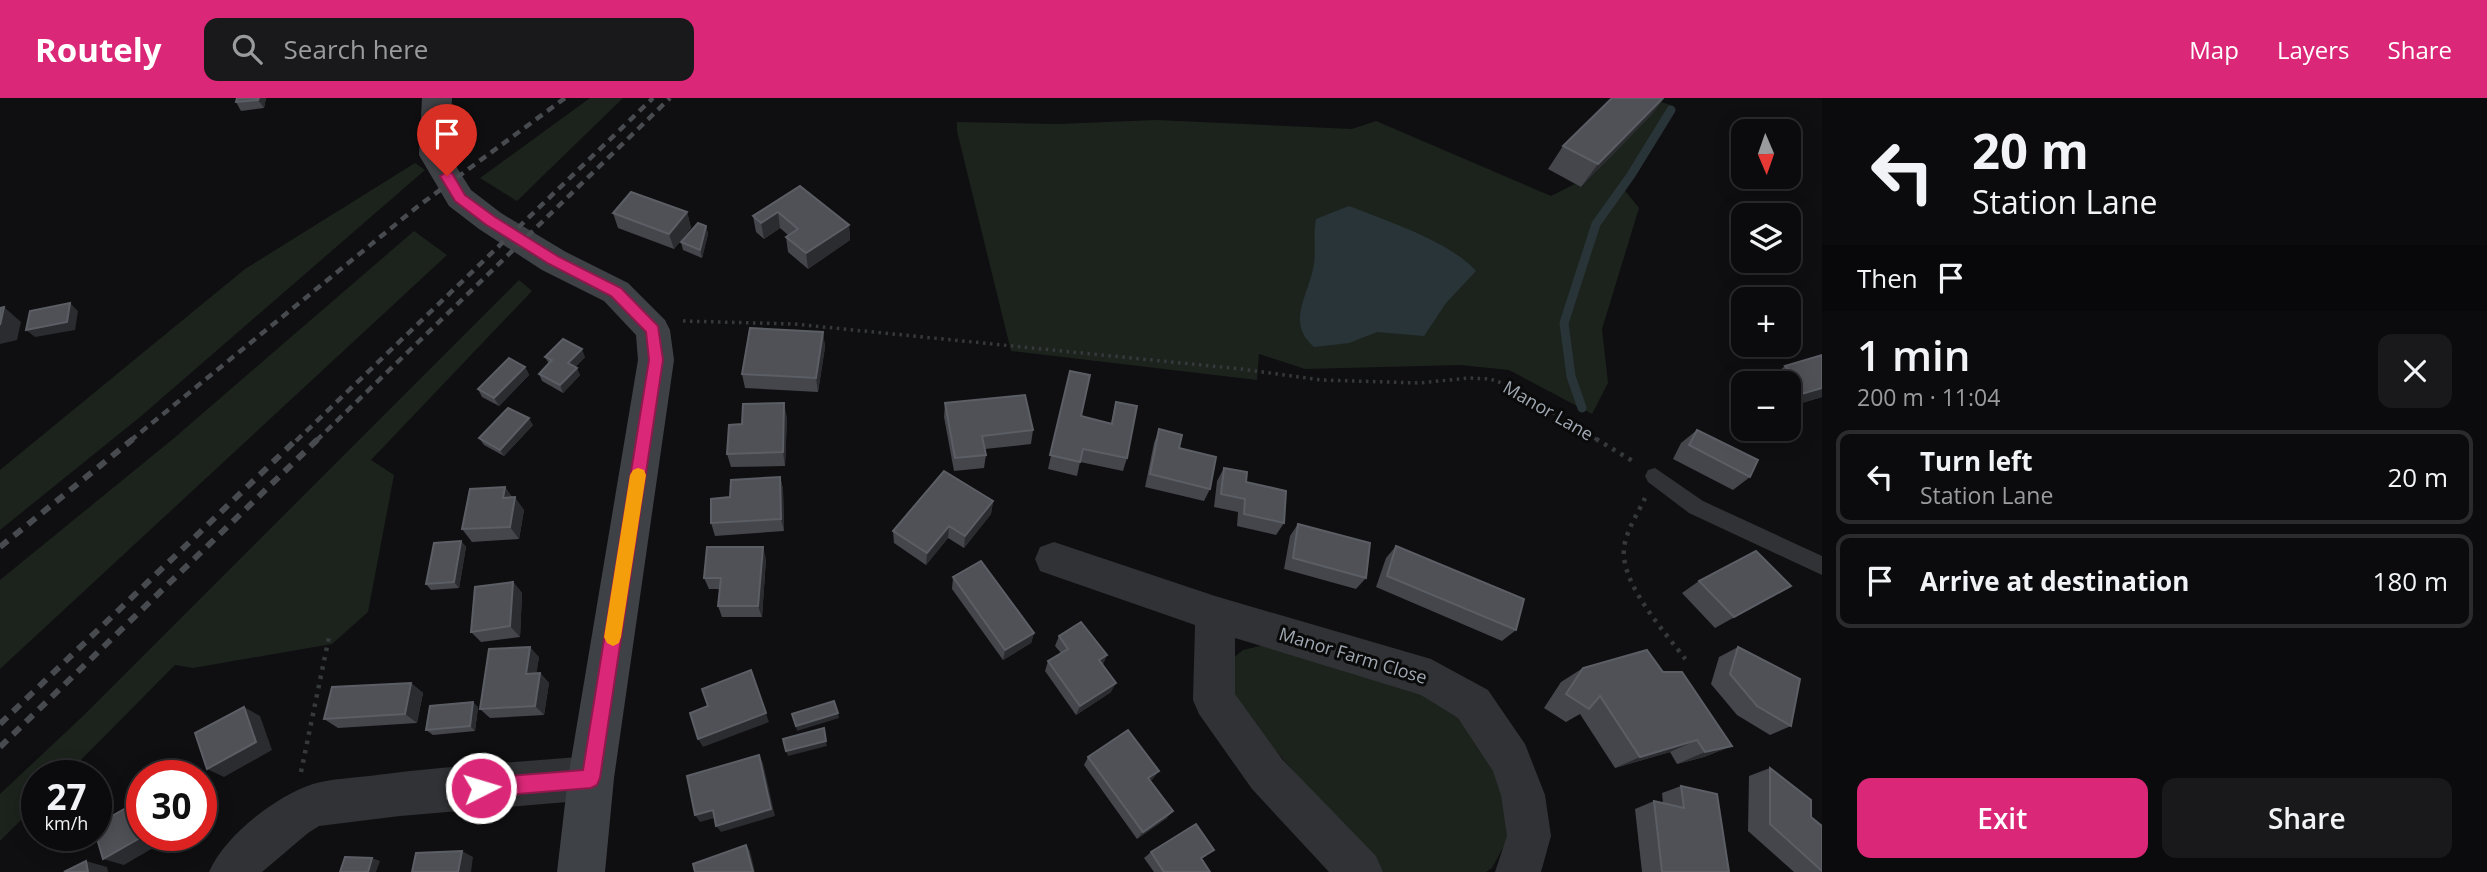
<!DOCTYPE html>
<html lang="en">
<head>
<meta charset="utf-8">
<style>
  :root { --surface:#0b0b0d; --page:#19191b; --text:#f1f3f6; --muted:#9a9b9d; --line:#2b2b2e; --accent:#db2777 }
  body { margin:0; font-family:"Open Sans",sans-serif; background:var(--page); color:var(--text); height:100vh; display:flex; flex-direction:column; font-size:26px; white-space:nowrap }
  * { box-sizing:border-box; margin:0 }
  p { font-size:23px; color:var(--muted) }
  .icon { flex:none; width:38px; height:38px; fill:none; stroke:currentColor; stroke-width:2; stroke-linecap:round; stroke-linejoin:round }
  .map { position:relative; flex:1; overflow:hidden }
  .details { display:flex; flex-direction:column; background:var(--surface); width:665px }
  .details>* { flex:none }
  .banner { background:#0b0b0d; color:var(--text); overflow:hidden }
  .needle { width:46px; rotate:178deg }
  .controls { position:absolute; left:1731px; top:21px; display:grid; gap:14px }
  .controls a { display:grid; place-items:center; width:70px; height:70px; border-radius:14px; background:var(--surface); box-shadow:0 4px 18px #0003,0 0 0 2px var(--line); font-size:35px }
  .speed { position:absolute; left:21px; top:662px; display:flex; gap:14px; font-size:35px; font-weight:700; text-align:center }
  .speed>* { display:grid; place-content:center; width:91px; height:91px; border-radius:50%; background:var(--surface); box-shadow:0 4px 18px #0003,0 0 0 2px var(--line); line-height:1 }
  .speed small { font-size:18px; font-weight:400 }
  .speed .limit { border:10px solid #d22; background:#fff; color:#111 }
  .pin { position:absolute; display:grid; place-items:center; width:60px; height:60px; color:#fff; margin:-72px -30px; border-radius:50% 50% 50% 0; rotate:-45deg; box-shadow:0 0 7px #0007 }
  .pin .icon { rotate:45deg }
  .me { position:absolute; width:77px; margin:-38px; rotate:85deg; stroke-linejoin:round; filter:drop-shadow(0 0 5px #0008) }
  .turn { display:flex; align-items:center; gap:24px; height:147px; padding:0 35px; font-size:32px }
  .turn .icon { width:91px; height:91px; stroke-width:2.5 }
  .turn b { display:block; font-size:49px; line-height:60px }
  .then { display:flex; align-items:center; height:66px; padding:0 35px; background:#0003; gap:14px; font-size:26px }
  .round { display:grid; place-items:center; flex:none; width:74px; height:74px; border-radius:14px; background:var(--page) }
  .overview { display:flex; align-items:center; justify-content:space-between; height:119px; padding:0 35px }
  h1 { font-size:42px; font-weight:600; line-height:52px }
  .cta { display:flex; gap:14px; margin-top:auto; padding:14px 35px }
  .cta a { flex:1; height:80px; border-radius:14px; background:var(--accent); color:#fff; font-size:28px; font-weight:600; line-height:80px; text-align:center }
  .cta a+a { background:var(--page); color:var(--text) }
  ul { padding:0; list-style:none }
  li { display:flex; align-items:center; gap:21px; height:94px; margin:0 14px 10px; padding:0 21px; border:4px solid var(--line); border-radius:14px }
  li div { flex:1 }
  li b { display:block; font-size:26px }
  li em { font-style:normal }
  header { display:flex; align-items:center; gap:42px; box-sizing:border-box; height:98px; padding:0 35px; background:var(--accent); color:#fff }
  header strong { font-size:33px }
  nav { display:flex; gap:38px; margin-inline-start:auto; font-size:24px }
  .search { width:490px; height:63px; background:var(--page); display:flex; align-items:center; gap:18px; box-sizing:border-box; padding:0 24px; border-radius:14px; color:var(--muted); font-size:26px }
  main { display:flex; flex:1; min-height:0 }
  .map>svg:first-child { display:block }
  .green { fill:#1c231c }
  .water { fill:#293439 }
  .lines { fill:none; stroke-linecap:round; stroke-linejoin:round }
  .stream { stroke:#293439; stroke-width:9 }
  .path-far1 { stroke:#36393c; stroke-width:3.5; stroke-dasharray:2.5 4.5; stroke-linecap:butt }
  .path { stroke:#36393c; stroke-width:4.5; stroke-dasharray:3.5 6; stroke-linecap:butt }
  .lane { fill:#303235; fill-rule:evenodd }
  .street { fill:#303235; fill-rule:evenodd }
  .secondary { fill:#3e4145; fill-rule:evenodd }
  .rail-far1 { stroke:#474a4e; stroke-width:4.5; stroke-dasharray:8 6; stroke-linecap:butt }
  .rail { stroke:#474a4e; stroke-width:6; stroke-dasharray:10 8; stroke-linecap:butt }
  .wall { fill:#45464c }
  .shaded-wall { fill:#2b2c30 }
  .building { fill:#4f5157; stroke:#5b5e65; stroke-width:2 }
  .route { fill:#db2777; stroke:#8e194d; stroke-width:2 }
  .slow { fill:#f59e0b }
  .labels { text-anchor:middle; stroke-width:6; stroke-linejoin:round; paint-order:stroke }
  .street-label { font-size:18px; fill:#a0a8b2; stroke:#0a0a0b }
</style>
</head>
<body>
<header>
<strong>Routely</strong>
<div class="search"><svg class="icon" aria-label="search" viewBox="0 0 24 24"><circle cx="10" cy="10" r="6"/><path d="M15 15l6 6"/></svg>Search here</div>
<nav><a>Map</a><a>Layers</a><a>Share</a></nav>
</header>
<main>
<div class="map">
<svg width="1822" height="774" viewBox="0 0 1822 774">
  <rect width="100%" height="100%" fill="#0f0f11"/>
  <g class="green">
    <polygon points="590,0 623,0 517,103 480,80"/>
    <polygon points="1661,4 1671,7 1671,12 1622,89 1639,110 1602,231 1608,285 1592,316 1509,272 1460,267 1305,271 1259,256 1257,282 1011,253 957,33 957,24 1058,26 1156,22 1352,31 1376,23 1551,98 1575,86 1582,89"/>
    <polygon points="415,65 425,72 140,319 0,432 0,372 245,171"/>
    <polygon points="414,133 447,157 0,571 0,482 173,341"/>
    <polygon points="519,182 532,193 371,362 394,377 368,514 332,546 193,570 175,567 66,677 37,677 37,706 0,743 0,696 83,618"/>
    <polygon points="1273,545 1412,585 1449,610 1485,650 1508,692 1510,737 1492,770 1486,774 1382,774 1226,596 1226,566 1243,552"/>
  </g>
  <path class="water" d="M1349 108C1387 123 1449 143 1476 173L1446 205 1424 238 1377 234 1349 245 1314 249C1285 223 1309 198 1314 166 1316 151 1313 137 1316 121Z"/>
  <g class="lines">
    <polyline class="stream" points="1582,310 1571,278 1564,225 1596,126 1631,77 1671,12"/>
    <polyline class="path-far1" points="683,223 794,226 1241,271 1321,282 1420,285 1468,280 1490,281 1508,287 1599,343"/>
    <g class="path">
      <polyline points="1596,341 1636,365"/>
      <path d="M1645 400C1638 415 1626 433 1624 450 1620 486 1666 535 1686 562"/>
      <polyline points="301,674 329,539"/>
    </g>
    <polygon class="lane" points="1655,370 1703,403 1822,458 1822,477 1689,415 1648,384 1645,378 1648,372"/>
    <g class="street">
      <polygon points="1054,444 1215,498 1431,561 1488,592 1525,646 1545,697 1551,738 1541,774 1495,774 1507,738 1501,697 1493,673 1458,620 1421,597 1235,540 1235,596 1282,661 1376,758 1383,774 1329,774 1252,691 1199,616 1193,602 1195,527 1040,473 1035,461 1040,449"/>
      <path d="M591 658 606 665 613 680 606 695 591 702 400 718 319 728 308 735 262 774H209C224 738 276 698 313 686 333 680 357 680 377 677 448 668 520 664 591 658Z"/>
    </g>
    <polygon class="secondary" points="422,0 452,0 449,57 471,92 501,115 566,154 628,185 665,222 670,232 674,262 614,680 605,774 557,774 568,680 638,262 636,237 604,203 542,172 479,131 449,108 419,57"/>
    <g class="rail-far1">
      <polyline points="130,343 417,109 565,0"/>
      <polyline points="296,343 653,0"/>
      <polyline points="316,343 670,0"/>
    </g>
    <g class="rail">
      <polyline points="0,449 133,341"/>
      <polyline points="0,626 297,341"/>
      <polyline points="0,649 318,341"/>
    </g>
  </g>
  <g class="wall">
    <polygon points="237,0 266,0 264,10 241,13 236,4"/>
    <polygon points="1612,0 1664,0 1651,17 1581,89 1548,71 1563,48"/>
    <polygon points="800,88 849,127 850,142 808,171 788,154 786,139 788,137 780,130 764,141 756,134 753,118"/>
    <polygon points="687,114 691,130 674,151 618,130 613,115"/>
    <polygon points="706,128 708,136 702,160 683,152 681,144"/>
    <polygon points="823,234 825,249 818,294 745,290 742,276"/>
    <polygon points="545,259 585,259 575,269 580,277 563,295 542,283 539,276 549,266"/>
    <polygon points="1785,268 1822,299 1788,309 1788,285 1769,285 1770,285 1768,282"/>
    <polygon points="525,269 529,277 499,308 482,299 478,291"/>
    <polygon points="1070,273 1081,318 1111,325 1116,304 1127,360 1123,373 1080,364 1077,378 1048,371"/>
    <polygon points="945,305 1033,332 1031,346 985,351 986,357 984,370 954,373 944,319"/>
    <polygon points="787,319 785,368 731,369 727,356 742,326"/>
    <polygon points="533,327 504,358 484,347 479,340"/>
    <polygon points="1159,331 1179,350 1210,391 1204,403 1145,389 1154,345"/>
    <polygon points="1697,332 1750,379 1733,392 1673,361 1681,345"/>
    <polygon points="1224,370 1246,384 1284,425 1276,437 1237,428 1238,414 1214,409 1217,383"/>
    <polygon points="780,379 783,391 784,433 715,438 711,425 730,399"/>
    <polygon points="505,389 512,399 524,412 519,441 472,444 462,431"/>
    <polygon points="993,403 991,416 964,450 948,440 926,467 894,445 893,433"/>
    <polygon points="1298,426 1366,480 1356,491 1284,471 1290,438"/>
    <polygon points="461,443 466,449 459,490 431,492 426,486"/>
    <polygon points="1396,448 1516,532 1502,543 1376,489 1386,460"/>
    <polygon points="766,461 762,519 722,519 718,508 720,491 709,491 704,480"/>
    <polygon points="953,479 1034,535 1031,545 1003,562 952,491"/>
    <polygon points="1699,483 1791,488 1715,530 1682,495"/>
    <polygon points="513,484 522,495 520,539 481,544 471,534"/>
    <polygon points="1059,538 1103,567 1111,594 1076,617 1045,573 1048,563 1061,555 1055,548"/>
    <polygon points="1738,549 1791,628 1770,637 1737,617 1711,586 1719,559"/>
    <polygon points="539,559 536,575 540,575 549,585 544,617 490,620 480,611"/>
    <polygon points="1583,570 1663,574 1732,648 1704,659 1677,666 1670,654 1615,670 1580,616 1566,624 1544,610 1561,584"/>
    <polygon points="411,585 423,595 417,625 338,630 324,621"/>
    <polygon points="478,609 475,633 433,637 426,632"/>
    <polygon points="1088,659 1153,681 1150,682 1167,720 1137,741 1084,667"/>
    <polygon points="1770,670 1811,719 1822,728 1822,774 1794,774 1748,733 1749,678"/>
    <polygon points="1681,688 1729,774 1642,774 1635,711 1654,703 1663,706 1662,695"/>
    <polygon points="1151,754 1206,758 1201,761 1210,774 1154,774 1144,760"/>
  </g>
  <g class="shaded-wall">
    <polygon points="259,0 266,0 264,10 258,2"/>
    <polygon points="1663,0 1664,0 1651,17 1581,89 1598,66"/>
    <polygon points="687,114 691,130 674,151 669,136"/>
    <polygon points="778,114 780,130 764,141 761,125"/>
    <polygon points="849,127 850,142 808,171 806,155"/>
    <polygon points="706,128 708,136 702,160 700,152"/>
    <polygon points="70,205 78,213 75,232 35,239 26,232"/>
    <polygon points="4,209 21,224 17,242 0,246 0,227"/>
    <polygon points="823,234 825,249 818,294 816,280"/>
    <polygon points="582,251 585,259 572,273 568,265"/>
    <polygon points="525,269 529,277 499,308 494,300"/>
    <polygon points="577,270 580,277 563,295 560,287"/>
    <polygon points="1822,290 1822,299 1788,309 1788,300"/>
    <polygon points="784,305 787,319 785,368 783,354"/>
    <polygon points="529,320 533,327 504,358 500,352"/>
    <polygon points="780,379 783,391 784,433 781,421"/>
    <polygon points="505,389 514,402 503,400"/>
    <polygon points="515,399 524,412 519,441 510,429"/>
    <polygon points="993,403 991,416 964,450 965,438"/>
    <polygon points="949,428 948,440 926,467 927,455"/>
    <polygon points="461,443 466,449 459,490 454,484"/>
    <polygon points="763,449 766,461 762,519 758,508"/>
    <polygon points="513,484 522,495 520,539 510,528"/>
    <polygon points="1034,535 1031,545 1003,562 1005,552"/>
    <polygon points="530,549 539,559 535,586 526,576"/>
    <polygon points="1107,557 1103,567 1099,562"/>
    <polygon points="751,572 769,624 703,649 698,641"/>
    <polygon points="540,575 549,585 544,617 535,608"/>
    <polygon points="411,585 423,595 417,625 405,616"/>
    <polygon points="1116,585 1111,594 1076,617 1080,608"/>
    <polygon points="473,604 478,609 475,633 470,628"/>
    <polygon points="244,609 260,618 272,652 224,679 207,671"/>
    <polygon points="838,615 839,620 797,633 796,628"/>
    <polygon points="1697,642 1670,654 1615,670 1640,659"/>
    <polygon points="826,643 827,648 788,658 786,653"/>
    <polygon points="1732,648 1704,659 1677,666 1705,654"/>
    <polygon points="759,657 763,665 775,718 721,734 716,728"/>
    <polygon points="1159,673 1153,681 1143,688 1148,680"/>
    <polygon points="201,684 213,715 201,722"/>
    <polygon points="713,712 718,719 700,724 695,717"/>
    <polygon points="1173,713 1167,720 1137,741 1143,734"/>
    <polygon points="145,737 175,737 124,767 103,761"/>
    <polygon points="746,747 750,753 755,774 753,774"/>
    <polygon points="462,753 473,759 471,774 458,774"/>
    <polygon points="372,760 380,763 376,774 368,774"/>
    <polygon points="86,763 107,769 108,774 88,774"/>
  </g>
  <g class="building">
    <polygon points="237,0 259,0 258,2 236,4"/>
    <polygon points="1612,0 1663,0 1598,66 1563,48"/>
    <polygon points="800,88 849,127 806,155 786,139 798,131 778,114 761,125 753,118"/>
    <polygon points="631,94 687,114 669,136 613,115"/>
    <polygon points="698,125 706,128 700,152 681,144"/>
    <polygon points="70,205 67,224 26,232 30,213"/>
    <polygon points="4,209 0,227 0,210"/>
    <polygon points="750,230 823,234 816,280 742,276"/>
    <polygon points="563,241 582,251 568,265 577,270 560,287 539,276 552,262 545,259"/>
    <polygon points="1822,257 1822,290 1788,300 1788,285 1769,285 1795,278 1785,268"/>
    <polygon points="509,260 525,269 494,300 478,291"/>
    <polygon points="1070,273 1090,277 1081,318 1112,326 1116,304 1137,308 1127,360 1083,351 1080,364 1050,357"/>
    <polygon points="1025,297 1033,332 982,338 986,357 955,360 945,305"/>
    <polygon points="784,305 783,354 727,356 729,327 742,326 743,306"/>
    <polygon points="508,310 529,320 500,352 479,340"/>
    <polygon points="1159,331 1182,337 1179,350 1216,359 1210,391 1150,376"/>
    <polygon points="1697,332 1758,362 1750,379 1689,347"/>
    <polygon points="1224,370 1247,374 1246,384 1286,393 1284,425 1244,416 1245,401 1221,396"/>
    <polygon points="944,373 993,403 965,438 949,428 927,455 893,433"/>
    <polygon points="780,379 781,421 711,425 711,401 730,399 731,382"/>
    <polygon points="505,389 503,400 515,399 510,429 462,431 470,391"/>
    <polygon points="1298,426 1370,445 1366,480 1293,460"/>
    <polygon points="461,443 454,484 426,486 434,445"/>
    <polygon points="1396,448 1524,501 1516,532 1387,478"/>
    <polygon points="707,449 763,449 758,508 718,508 721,480 704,480"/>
    <polygon points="1756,453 1791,488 1734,519 1699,483"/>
    <polygon points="981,463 1034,535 1005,552 953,479"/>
    <polygon points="513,484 510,528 471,534 475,489"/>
    <polygon points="1081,524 1107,557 1099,562 1116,585 1080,608 1048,563 1068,551 1059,538"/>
    <polygon points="530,549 526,576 540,575 535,608 480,611 489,551"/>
    <polygon points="1738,549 1800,581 1791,628 1757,608 1730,576"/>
    <polygon points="1647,552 1663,574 1682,574 1732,648 1705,654 1697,642 1640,659 1600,598 1589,611 1566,596 1583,570"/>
    <polygon points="751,572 766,615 698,641 690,615 708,608 702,591"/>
    <polygon points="411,585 405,616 324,621 332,589"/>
    <polygon points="834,603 838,615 796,628 792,616"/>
    <polygon points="473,604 470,628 426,632 430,608"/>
    <polygon points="244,609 256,644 207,671 195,635"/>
    <polygon points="824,630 826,643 786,653 783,641"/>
    <polygon points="1128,632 1159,673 1148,680 1173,713 1143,734 1088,659"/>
    <polygon points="759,657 771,711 716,728 713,712 695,717 687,678"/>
    <polygon points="1770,670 1811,702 1811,719 1822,728 1822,773 1770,726"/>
    <polygon points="1681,688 1717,696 1729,774 1662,774 1654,703 1684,710"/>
    <polygon points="142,701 142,737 145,737 103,761 96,737 96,727"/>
    <polygon points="1196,726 1214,752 1201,760 1210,774 1164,774 1151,754"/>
    <polygon points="746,747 753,774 695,774 693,766"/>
    <polygon points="462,753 458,774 412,774 416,755"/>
    <polygon points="345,759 372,760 368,774 340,774"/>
    <polygon points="86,763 88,774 64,774"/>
  </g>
  <polygon class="route" points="447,74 452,75 465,97 495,119 559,159 621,190 658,228 663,262 600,680 597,687 591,690 481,699 475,696 472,690 475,683 481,680 583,672 649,262 646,234 611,198 549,166 485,126 455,103 440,78"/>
  <polygon class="slow" points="638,370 644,372 646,377 621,539 619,545 613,548 607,545 604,539 630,377 633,372"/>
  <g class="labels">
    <g class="street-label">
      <text transform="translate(1548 313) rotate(30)" y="6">Manor Lane</text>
      <text transform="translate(1353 558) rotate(17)" y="6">Manor Farm Close</text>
    </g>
  </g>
</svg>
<div class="controls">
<a><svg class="needle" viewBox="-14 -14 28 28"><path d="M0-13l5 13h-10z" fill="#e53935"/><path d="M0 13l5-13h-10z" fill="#9a9b9d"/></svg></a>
<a><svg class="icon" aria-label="layers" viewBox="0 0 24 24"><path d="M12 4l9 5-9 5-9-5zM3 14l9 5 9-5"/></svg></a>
<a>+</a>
<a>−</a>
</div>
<div class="speed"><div>27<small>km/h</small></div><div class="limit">30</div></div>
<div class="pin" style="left:447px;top:78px;background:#d93025"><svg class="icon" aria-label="arrive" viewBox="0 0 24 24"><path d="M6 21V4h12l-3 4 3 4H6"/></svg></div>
<svg class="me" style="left:481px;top:690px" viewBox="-20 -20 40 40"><circle r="17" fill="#db2777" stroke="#fff" stroke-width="3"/><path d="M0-11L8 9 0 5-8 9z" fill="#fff"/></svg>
</div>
<section class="details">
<div class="banner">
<div class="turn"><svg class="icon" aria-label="left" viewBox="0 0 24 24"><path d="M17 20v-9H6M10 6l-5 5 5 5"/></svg><div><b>20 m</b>Station Lane</div></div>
<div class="then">Then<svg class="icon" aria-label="arrive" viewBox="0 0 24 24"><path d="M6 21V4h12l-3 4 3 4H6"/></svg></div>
</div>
<div class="overview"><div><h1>1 min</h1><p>200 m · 11:04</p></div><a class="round"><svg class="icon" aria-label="close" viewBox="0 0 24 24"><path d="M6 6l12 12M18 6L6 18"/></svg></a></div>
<ul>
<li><svg class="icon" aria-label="left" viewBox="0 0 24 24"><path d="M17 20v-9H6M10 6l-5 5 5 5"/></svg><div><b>Turn left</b><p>Station Lane</p></div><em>20 m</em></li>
<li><svg class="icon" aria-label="arrive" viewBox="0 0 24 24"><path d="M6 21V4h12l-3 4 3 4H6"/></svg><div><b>Arrive at destination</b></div><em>180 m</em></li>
</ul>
<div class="cta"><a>Exit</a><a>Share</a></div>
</section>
</main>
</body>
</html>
